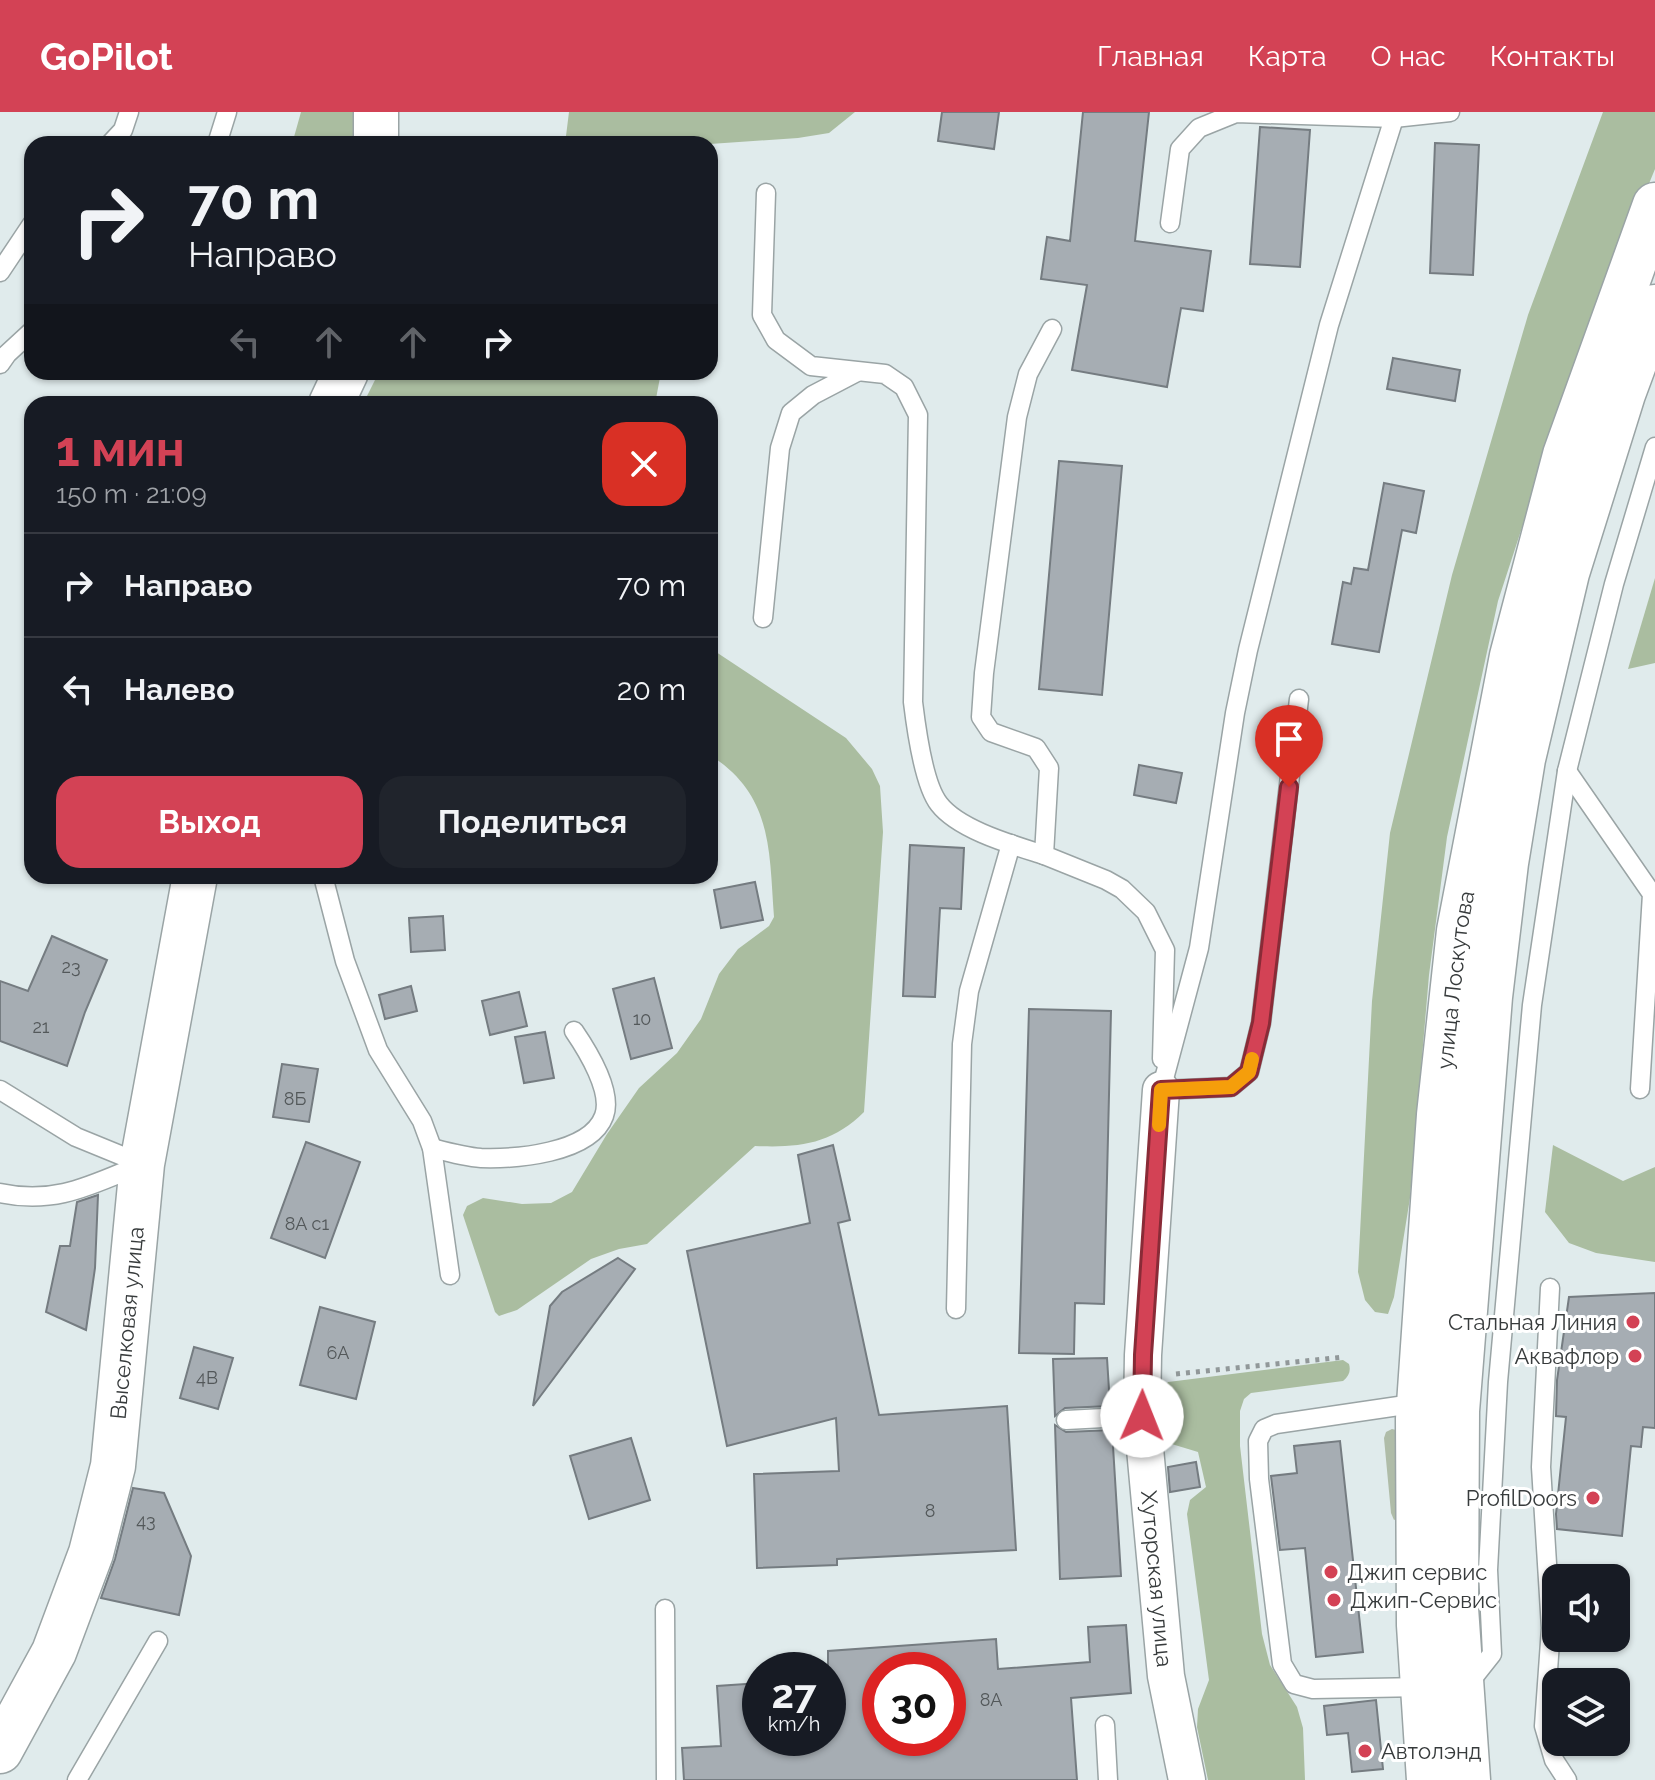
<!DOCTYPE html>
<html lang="ru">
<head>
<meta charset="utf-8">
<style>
  :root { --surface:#171b24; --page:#20242c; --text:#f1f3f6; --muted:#9ea1a6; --line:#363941; --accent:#d34255 }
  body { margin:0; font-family:Raleway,sans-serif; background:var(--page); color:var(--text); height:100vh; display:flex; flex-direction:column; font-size:30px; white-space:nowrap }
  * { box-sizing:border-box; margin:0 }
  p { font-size:26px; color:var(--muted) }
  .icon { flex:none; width:44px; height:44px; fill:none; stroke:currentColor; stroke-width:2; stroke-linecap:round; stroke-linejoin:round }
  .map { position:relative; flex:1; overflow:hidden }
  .panel { position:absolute; left:24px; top:284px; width:694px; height:488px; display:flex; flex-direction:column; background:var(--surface); border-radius:24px; box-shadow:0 2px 6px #0004 }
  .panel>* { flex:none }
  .guide { position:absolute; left:24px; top:24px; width:694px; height:244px; border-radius:24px; box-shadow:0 2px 6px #0004; background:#171b24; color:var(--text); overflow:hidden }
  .buttons { position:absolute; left:1542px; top:1452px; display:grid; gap:16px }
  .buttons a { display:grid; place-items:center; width:88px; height:88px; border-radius:16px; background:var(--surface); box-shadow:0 2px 6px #0004; font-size:40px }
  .speed { position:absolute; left:742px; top:1540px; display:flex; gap:16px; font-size:40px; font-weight:700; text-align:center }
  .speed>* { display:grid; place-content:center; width:104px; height:104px; border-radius:50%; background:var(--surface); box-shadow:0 2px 6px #0004; line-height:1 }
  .speed small { font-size:20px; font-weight:400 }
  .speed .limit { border:12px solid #d22; background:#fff; color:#111 }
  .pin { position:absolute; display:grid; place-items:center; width:68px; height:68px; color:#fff; margin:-82px -34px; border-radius:50% 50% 50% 0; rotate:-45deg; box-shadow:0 0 8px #0007 }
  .pin .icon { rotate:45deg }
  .me { position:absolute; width:88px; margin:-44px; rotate:1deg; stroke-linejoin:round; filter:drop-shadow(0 0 6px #0008) }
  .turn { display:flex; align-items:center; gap:28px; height:168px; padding:0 32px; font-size:36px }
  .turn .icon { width:104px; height:104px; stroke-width:2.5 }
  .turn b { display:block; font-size:56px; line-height:68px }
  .lanes { display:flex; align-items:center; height:76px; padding:0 32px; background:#0003; justify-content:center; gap:40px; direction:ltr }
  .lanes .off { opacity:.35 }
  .round { display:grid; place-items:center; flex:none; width:84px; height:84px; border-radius:24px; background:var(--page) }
  .summary { display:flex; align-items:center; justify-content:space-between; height:136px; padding:0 32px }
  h1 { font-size:48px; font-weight:700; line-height:60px; color:var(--accent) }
  .action { display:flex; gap:16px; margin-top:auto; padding:16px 32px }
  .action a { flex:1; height:92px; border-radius:24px; background:var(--accent); color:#fff; font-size:32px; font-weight:700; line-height:92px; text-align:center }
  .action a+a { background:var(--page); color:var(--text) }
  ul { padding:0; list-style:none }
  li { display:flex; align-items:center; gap:24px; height:104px; padding:0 32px; border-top:2px solid var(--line) }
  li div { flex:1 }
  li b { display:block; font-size:30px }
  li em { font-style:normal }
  header { display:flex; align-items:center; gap:48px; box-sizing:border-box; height:112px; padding:0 40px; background:var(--accent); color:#fff }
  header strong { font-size:38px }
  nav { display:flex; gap:44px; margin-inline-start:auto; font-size:28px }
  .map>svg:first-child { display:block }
  .green { fill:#afbca8 }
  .forest { fill:#aabda0 }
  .building { fill:#a6adb3; stroke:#757c81; stroke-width:2; fill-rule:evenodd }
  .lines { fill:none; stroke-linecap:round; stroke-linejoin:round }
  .lane-casing { stroke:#9aa4a5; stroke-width:21 }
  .street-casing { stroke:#9aa4a5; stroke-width:39 }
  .secondary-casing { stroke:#9aa4a5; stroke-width:47 }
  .primary-casing { stroke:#9aa4a5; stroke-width:47 }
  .path { stroke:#919899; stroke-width:5; stroke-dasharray:4 6; stroke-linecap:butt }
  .lane { stroke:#fff; stroke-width:18 }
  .street { stroke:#fff; stroke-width:36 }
  .secondary { stroke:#fff; stroke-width:44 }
  .primary { stroke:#fff; stroke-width:44 }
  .route-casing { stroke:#892b37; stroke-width:20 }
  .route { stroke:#d34255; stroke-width:14 }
  .slow { stroke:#f59e0b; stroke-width:14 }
  .poi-dot { fill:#d34255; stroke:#fff; stroke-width:3 }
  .labels { text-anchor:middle; stroke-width:6; stroke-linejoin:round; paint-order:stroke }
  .number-label { font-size:18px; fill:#53585a }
  .street-label { font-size:22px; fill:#373b3c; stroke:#fff }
  .poi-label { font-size:22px; fill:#373b3c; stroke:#fff; text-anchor:end }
</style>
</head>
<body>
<header>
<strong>GoPilot</strong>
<nav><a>Главная</a><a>Карта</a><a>О нас</a><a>Контакты</a></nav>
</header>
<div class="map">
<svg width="1655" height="1668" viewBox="0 0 1655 1668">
  <rect width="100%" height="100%" fill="#e0ebec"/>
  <polygon class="green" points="1392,1317 1396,1318 1401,1405 1394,1408 1391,1401 1384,1326 1386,1320"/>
  <g class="forest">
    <polygon points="301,0 360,0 359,32 292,32"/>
    <polygon points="569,0 855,0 829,21 798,26 710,32 565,32"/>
    <polygon points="1603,0 1655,0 1655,57 1577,247 1498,489 1447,725 1429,863 1410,1086 1394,1185 1388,1202 1375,1200 1365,1188 1358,1160 1372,889 1390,721 1452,463 1528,203"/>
    <polygon points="379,260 661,260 655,292 363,292"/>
    <polygon points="1655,466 1655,551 1628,557"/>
    <path d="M710 536 846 626 872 657 880 674 883 720 864 1000C832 1032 799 1036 755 1034L647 1132 619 1137 591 1147 517 1198 499 1204 495 1200 463 1103 467 1094 483 1086 522 1092 551 1091 572 1080 607 1022 639 976 677 941 701 907 719 862 738 837 769 814 774 805C769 738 773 683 710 643Z"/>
    <polygon points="1553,1033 1623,1069 1655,1055 1655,1150 1596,1141 1569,1131 1545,1100"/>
    <path d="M1343 1248 1349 1252C1351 1259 1349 1264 1343 1269L1251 1281 1244 1287 1240 1299V1334L1262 1522 1270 1553 1297 1595 1303 1616 1305 1668H1208L1197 1615 1198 1597 1209 1568 1187 1402 1190 1388 1206 1375 1198 1340 1165 1330 1160 1324 1158 1283 1168 1270Z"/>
  </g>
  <g class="building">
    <polygon points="942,0 999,0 994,37 938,29"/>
    <polygon points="1083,0 1149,0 1135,129 1211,139 1203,199 1181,196 1167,275 1072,258 1087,173 1041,167 1047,125 1070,129"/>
    <polygon points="1260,15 1310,18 1300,155 1250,152"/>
    <polygon points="1435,31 1479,33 1473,163 1430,161"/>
    <polygon points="1393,246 1460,258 1455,289 1387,277"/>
    <polygon points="1059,349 1122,354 1102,583 1039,577"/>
    <polygon points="1384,371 1424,379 1416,421 1402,418 1379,540 1332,532 1343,470 1351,472 1354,456 1368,458"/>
    <polygon points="1139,653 1182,661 1176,691 1134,683"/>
    <polygon points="910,733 964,736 961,797 940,796 935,885 903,884"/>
    <polygon points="755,770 763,808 721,816 714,778"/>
    <polygon points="443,804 445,838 411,840 409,806"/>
    <polygon points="52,824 107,848 85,900 67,954 0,929 0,869 28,879"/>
    <polygon points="654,866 672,936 631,947 613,877"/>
    <polygon points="411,874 417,899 385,907 379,883"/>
    <polygon points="519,880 527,914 490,923 482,889"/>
    <polygon points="1029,897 1111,899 1104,1192 1075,1191 1074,1242 1019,1241"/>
    <polygon points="545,920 554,966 524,971 515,925"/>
    <polygon points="282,952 318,957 309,1010 273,1005"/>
    <polygon points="306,1030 360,1050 325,1146 271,1126"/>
    <polygon points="833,1033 850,1108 838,1111 879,1303 1007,1294 1016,1438 837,1447 837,1453 757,1456 754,1362 839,1359 836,1306 727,1334 687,1139 810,1111 798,1043"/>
    <polygon points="98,1083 95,1156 86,1218 46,1200 60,1134 70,1134 77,1090"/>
    <polygon points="618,1146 635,1157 533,1294 550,1194 562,1180"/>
    <polygon points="1655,1181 1655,1316 1643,1315 1641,1335 1631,1334 1622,1424 1557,1417 1556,1402 1566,1305 1556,1304 1557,1268 1569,1185"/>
    <polygon points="320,1195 375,1210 356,1287 300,1273"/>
    <polygon points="194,1235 233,1246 218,1297 180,1286"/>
    <polygon points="1107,1246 1110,1294 1065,1296 1055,1304 1053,1247"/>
    <polygon points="1055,1313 1066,1320 1112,1318 1121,1464 1060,1467"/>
    <polygon points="631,1326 650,1388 589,1407 570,1344"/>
    <polygon points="1340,1329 1363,1540 1316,1545 1305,1436 1280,1438 1271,1364 1297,1361 1294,1334"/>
    <polygon points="1196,1350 1200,1375 1170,1380 1168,1355"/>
    <polygon points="133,1376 164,1381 191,1444 179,1503 101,1486 115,1447"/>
    <path d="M1126 1513 1131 1581 1071 1586 1077 1668H684L682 1636 721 1634 717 1574 760 1571V1626H828V1539L996 1527 998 1557 1090 1550 1088 1515ZM880 1558H948V1626H880Z"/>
    <polygon points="1376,1588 1383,1657 1352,1660 1348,1621 1327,1623 1324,1594"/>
  </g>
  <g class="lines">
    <g class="lane-casing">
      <g id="lane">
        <polyline points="110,32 123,18 129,0"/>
        <polyline points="217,32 227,0"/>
        <path d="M766 81 762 203 776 228 811 254 885 262 904 275 918 303 913 590C916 615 924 673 939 692 959 718 1013 733 1044 743"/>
        <polyline points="1170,111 1180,37 1199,16 1236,1 1394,6 1450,0"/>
        <polyline points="0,160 32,112"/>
        <polyline points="1052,217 1028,262 1017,305 984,561 981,605 991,620 1036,636 1049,656 1044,743 1106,768 1122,777 1146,800 1165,838 1162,947"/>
        <polyline points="0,252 7,242 32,219"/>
        <polyline points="763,506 780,336 791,301 813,283 857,260"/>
        <polyline points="1567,659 1652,782 1640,977"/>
        <polyline points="323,764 345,849 378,938 422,1009 432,1036 450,1163"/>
        <polyline points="0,978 76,1025 142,1052"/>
        <polyline points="1161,978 1199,836 1235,601 1248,538 1329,213 1394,6 1393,0"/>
        <polyline points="1161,978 1231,975 1249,960 1261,911 1299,587"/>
        <path d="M432 1036C447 1040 465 1045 481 1046 514 1047 590 1042 604 1004 613 980 587 938 574 919"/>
        <path d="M0 1081C55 1093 91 1073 140 1053"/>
        <polyline points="1550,1176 1541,1355 1551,1516 1544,1614 1554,1648 1567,1668"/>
        <polyline points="956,1197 962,932 969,879 1011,732"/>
        <polyline points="1419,1291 1276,1312 1264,1317 1258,1329 1259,1367 1282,1552 1294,1572 1313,1577 1423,1575"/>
        <polyline points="1066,1308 1142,1304"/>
        <polyline points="665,1497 666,1668"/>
        <polyline points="1466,1567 1473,1566 1492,1542 1488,1458 1498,1270 1532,893 1567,659 1614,472 1655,335"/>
        <polyline points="1105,1613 1108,1668"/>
        <polyline points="77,1668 158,1529"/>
      </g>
    </g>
    <g class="street-casing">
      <g id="street">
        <path id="s1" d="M1161 978 1143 1243 1142 1304 1166 1564 1187 1668"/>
      </g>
    </g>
    <g class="secondary-casing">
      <g id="secondary">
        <polyline points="376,0 376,32"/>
        <polyline points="331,292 346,260"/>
        <path id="s2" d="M0 1639 54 1540 91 1441 113 1354 142 1052 195 764"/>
      </g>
    </g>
    <g class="primary-casing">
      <g id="primary">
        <path id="s3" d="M1429 1668 1419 1513 1418 1307 1439 1003 1459 819 1512 544 1565 343 1655 93"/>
        <polyline points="1468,1668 1456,1496 1457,1299 1490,885 1506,751 1523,647 1567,461 1623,282 1655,195"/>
      </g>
    </g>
    <polyline class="path" points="1176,1262 1344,1245"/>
    <use href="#lane" class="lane"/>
    <use href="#street" class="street"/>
    <use href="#secondary" class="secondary"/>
    <use href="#primary" class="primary"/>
  </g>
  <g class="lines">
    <g class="route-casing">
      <polyline id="route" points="1142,1304 1143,1243 1161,978 1231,975 1249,960 1261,911 1289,675"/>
    </g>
    <use href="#route" class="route"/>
    <polyline class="slow" points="1159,1013 1161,978 1231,975 1249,960 1252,947"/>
  </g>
  <g class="poi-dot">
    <circle cx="1633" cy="1210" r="8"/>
    <circle cx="1635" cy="1244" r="8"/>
    <circle cx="1593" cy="1386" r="8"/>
    <circle cx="1331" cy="1460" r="8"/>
    <circle cx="1334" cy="1488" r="8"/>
    <circle cx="1365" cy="1639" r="8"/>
  </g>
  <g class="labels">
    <g class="number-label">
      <text x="71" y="861">23</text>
      <text x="642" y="913">10</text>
      <text x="41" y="921">21</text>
      <text x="295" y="993">8Б</text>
      <text x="307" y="1118">8А с1</text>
      <text x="338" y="1247">6А</text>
      <text x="207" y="1272">4В</text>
      <text x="930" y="1405">8</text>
      <text x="146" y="1415">43</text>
      <text x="991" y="1594">8А</text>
    </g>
    <g class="street-label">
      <text dy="8" stroke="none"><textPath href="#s3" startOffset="802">улица Лоскутова</textPath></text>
      <text dy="8" stroke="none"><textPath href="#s2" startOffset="452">Выселковая улица</textPath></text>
      <text dy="8" stroke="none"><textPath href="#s1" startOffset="490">Хуторская улица</textPath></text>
    </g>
    <g class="poi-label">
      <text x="1617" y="1218">Стальная Линия</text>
      <text x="1619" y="1252">Аквафлор</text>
      <text x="1577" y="1394">ProfilDoors</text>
      <text x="1347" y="1468" text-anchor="start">Джип сервис</text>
      <text x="1350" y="1496" text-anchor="start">Джип-Сервис</text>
      <text x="1381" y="1647" text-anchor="start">Автолэнд</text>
    </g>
  </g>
</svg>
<div class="buttons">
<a><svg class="icon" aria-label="sound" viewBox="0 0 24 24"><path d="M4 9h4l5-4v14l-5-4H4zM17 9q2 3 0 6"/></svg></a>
<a><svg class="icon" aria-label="layers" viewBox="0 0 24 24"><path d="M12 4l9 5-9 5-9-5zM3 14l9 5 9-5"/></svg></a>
</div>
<div class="speed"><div>27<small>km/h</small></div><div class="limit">30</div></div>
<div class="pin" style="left:1289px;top:675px;background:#d93025"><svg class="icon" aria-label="arrive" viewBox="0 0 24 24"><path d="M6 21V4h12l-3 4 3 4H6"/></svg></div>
<svg class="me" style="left:1142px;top:1304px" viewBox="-20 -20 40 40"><circle r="19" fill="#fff"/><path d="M0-13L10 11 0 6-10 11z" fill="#d34255"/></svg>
<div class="guide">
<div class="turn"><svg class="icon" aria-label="right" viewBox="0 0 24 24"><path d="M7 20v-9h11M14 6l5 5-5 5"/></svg><div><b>70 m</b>Направо</div></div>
<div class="lanes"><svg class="icon off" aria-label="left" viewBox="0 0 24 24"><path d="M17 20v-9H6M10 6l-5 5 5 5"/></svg><svg class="icon off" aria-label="ahead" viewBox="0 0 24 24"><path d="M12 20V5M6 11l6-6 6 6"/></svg><svg class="icon off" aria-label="ahead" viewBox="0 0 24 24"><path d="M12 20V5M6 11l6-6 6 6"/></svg><svg class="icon" aria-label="right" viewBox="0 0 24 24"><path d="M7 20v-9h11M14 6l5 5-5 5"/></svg></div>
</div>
<section class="panel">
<div class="summary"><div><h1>1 мин</h1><p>150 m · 21:09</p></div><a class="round" style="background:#d93025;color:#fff"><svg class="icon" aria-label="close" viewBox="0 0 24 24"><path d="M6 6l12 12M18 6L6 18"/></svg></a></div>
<ul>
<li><svg class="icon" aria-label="right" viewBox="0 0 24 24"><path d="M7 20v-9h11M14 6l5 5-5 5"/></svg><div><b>Направо</b></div><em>70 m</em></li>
<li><svg class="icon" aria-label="left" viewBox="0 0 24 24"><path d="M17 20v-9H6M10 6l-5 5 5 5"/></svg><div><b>Налево</b></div><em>20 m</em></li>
</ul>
<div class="action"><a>Выход</a><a>Поделиться</a></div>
</section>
</div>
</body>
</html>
